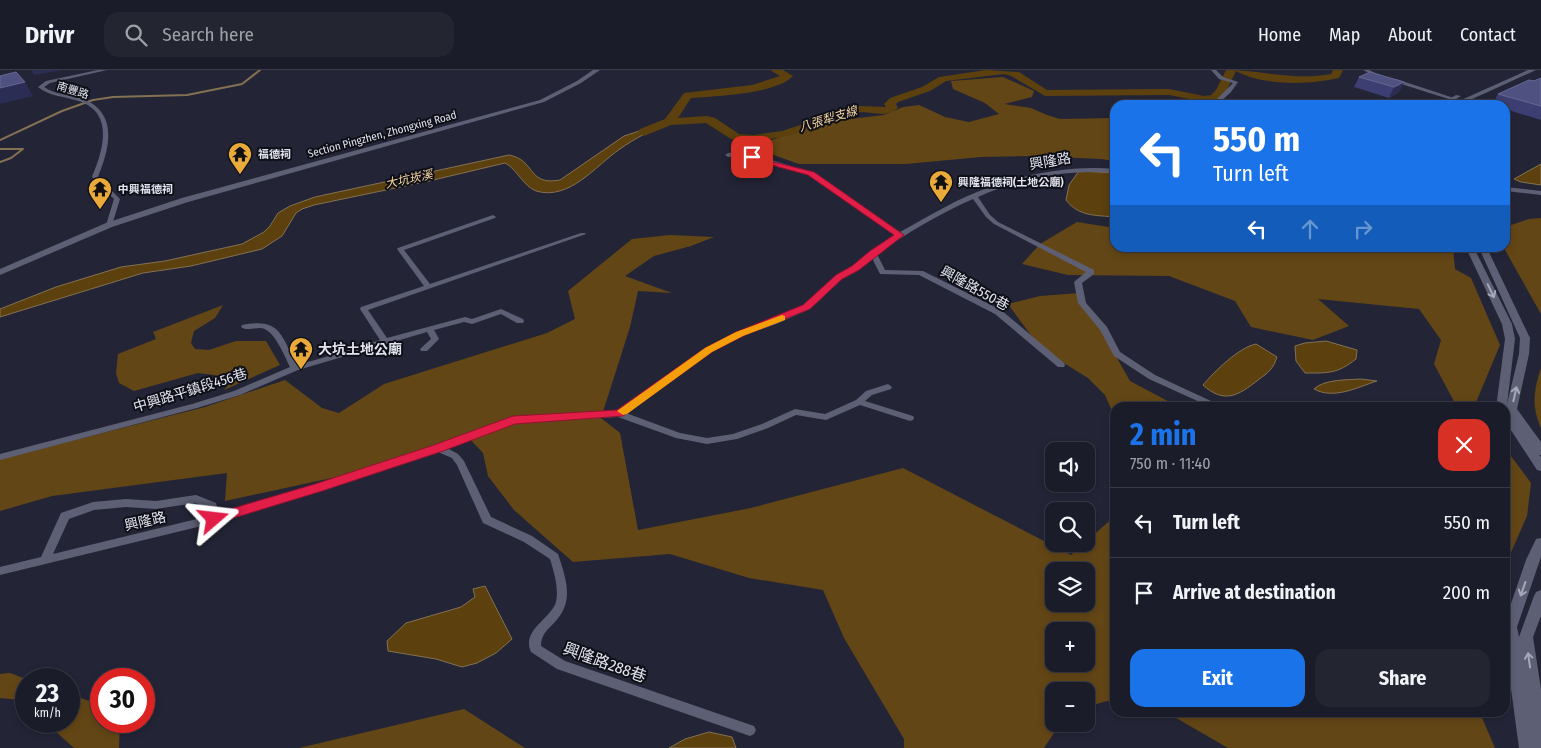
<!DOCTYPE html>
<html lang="en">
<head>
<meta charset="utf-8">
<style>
  :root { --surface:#1a1c29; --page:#232531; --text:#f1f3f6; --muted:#9fa1a8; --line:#383a46; --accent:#1a73e8 }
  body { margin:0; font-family:"Fira Sans Condensed","Noto Sans TC",sans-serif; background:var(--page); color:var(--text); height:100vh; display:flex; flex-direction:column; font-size:19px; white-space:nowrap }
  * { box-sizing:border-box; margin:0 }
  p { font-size:16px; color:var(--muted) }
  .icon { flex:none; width:28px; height:28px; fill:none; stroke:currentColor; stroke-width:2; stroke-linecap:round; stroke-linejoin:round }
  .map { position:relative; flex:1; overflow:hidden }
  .sheet { position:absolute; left:1110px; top:332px; width:400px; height:315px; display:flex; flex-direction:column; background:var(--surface); border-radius:15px; box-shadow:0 2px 8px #0003,0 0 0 1px var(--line) }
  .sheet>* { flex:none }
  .banner { position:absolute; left:1110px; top:30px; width:400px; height:152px; border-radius:15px; box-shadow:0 2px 8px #0003,0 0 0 1px var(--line); background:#1a73e8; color:#fff; overflow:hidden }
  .buttons { position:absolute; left:1045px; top:372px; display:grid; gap:10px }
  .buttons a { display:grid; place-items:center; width:50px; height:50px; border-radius:10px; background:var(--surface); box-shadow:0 2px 8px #0003,0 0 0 1px var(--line); font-size:25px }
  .speed { position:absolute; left:15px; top:598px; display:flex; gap:10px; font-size:25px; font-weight:700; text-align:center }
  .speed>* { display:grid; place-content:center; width:65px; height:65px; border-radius:50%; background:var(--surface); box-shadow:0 2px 8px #0003,0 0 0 1px var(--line); line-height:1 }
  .speed small { font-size:12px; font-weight:400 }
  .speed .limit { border:8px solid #d22; background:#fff; color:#111 }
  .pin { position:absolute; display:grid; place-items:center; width:42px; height:42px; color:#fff; margin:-21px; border-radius:10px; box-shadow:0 2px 8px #0006 }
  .me { position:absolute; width:55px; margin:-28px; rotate:73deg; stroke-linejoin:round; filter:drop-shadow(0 0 4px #0008) }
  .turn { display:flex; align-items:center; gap:18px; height:105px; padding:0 20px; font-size:22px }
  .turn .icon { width:65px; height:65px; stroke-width:2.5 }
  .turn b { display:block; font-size:35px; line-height:42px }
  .lanes { display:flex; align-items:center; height:48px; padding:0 20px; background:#0003; justify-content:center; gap:25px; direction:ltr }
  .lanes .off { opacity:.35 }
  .round { display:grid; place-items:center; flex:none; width:52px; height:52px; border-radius:15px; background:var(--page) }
  .summary { display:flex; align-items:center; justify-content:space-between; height:85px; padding:0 20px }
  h1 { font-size:30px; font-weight:700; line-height:38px; color:var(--accent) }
  .button { display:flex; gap:10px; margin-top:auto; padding:10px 20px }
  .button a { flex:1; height:58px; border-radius:15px; background:var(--accent); color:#fff; font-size:20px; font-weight:700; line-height:58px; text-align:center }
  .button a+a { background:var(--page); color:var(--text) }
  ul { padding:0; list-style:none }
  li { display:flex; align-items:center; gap:15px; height:70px; padding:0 20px; border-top:1px solid var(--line) }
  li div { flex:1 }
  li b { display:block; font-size:19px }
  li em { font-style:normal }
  header { display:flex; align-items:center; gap:30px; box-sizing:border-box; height:70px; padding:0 25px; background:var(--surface); border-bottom:1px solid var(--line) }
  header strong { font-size:24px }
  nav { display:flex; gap:28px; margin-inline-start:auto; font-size:18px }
  .search { width:350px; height:45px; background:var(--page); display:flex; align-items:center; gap:12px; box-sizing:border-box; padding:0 18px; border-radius:15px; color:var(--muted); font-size:19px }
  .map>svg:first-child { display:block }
  .forest { fill:#634616; fill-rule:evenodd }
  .water { fill:#5c400e; stroke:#847152 }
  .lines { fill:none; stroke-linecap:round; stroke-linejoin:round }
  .stream { stroke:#847152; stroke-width:2 }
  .river { fill:#5c400e; fill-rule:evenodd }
  .minor { fill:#5d6075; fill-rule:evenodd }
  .tertiary { fill:#5d6075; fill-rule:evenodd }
  .wall { fill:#3d3f72 }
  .shaded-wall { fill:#2b2d55 }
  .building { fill:#4f5180; stroke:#666891 }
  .oneway { stroke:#a6a8b8 }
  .route { fill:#e11d48; stroke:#92132f }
  .slow { fill:#f59e0b }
  .labels { text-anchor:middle; stroke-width:4; stroke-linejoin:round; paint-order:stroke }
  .far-street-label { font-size:11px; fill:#e1e3ef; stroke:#0e0f17 }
  .far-poi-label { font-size:11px; font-weight:bold; fill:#e1e3ef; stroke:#0e0f17; text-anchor:start }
  .far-water-label { font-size:12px; font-style:italic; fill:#f8d7a6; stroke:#0e0f17 }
  .street-label { font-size:14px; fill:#e1e3ef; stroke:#0e0f17 }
  .poi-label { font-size:14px; font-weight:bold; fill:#e1e3ef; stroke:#0e0f17; text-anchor:start }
  .near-street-label { font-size:16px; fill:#e1e3ef; stroke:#0e0f17 }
</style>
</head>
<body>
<header>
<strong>Drivr</strong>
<div class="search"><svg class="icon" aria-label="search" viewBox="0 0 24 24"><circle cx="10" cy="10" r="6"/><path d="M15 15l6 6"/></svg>Search here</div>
<nav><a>Home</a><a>Map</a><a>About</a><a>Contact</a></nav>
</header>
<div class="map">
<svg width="1541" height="678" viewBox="0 0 1541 678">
  <rect width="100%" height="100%" fill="#232537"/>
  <g class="forest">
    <polygon points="1003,7 1034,21 1032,27 1004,34 1031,38 1047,45 1060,49 1114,48 1115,45 1115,91 1101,89 1033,86 981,87 906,94 799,94 751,77 825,52 884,45 903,37 919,35 945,47 969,52 999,44 985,33 953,19 951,11"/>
    <polygon points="1541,148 1541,244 1504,178 1505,157 1529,149"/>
    <polygon points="1077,152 1115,158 1115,178 1241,178 1262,181 1275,178 1453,178 1455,199 1471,208 1500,275 1474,337 1455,337 1456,335 1434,294 1441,270 1419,239 1318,229 1349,256 1313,270 1251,257 1235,231 1169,206 1068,205 1022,194 1040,174"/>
    <path d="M670 165 714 167 691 176 654 186 625 206 672 223 638 221 630 257 601 348 620 363 638 460 751 438 903 398 1071 485 1115 446V632L1107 631 1086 637V621H1054V654H1060L1044 678H904V669L844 568 823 520 749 508 670 484 573 492 514 440 488 406 483 383 466 365 346 405 225 431 227 403 52 426 0 441V389L205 337 285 310 322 338 339 343 384 314 547 263 575 249 568 221 632 169ZM1054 501H1086V534H1054ZM1054 561H1086V594H1054Z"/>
    <polygon points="1080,223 1130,311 1179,337 1115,338 1115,348 1105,325 1088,308 1041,279 1008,234 1040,226"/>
    <polygon points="223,235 215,248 194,261 191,273 195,279 209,280 236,271 266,271 280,295 224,320 229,314 214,305 198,303 134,321 119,313 116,303 118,284 156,269 153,262"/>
    <path d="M1541 298V358C1531 336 1534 319 1541 298Z"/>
    <polygon points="1505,378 1531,413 1527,446 1505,496"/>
    <polygon points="10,603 26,609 26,635 21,630 0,628 0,604"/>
    <polygon points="69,624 101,635 101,651 120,651 119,678 74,678 44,651 69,651"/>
    <polygon points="464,639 525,678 299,678"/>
    <polygon points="1158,643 1480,643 1495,678 1228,678 1171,645"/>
  </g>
  <g class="water">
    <path d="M667 52C651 61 635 68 620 79 596 95 570 131 536 121 523 116 517 99 505 93L429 111 314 135 302 139 296 143 282 166 262 179 191 196 143 203 0 247V239L56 217 121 197 165 191 242 174 264 162 270 156 278 143 290 136 315 127 509 85C536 90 527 116 560 110L624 66Z"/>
    <polygon points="1541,94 1541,115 1521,112 1514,109"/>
    <path d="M1079 101 1115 103V147C1096 145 1079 147 1066 130L1069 115Z"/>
    <path d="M1326 271 1357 280 1356 289C1337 304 1328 303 1305 303L1296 291 1295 276 1305 273Z"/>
    <path d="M1256 274 1277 287C1273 299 1269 302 1258 310 1238 326 1224 334 1203 315 1215 301 1238 278 1256 274Z"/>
    <path d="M1361 309 1377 311C1358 317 1334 330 1314 319 1324 309 1348 310 1361 309Z"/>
    <polygon points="485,516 512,569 496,583 477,593 462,597 436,589 388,581 387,571 406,553 461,537 475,527 473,519"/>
    <polygon points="709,662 732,667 736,678 669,678 685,669"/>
  </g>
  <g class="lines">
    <g class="stream">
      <polyline points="0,70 62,41 93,30 113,27 187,25 242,14 260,0"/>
      <polyline points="0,79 23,79 11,88 0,92"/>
    </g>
    <path class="river" d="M770 0H783L793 6C776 24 716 26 691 28L678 48 707 46 715 48 739 64 754 65 782 61 859 36 886 37 884 34 890 28 922 17 939 7 986 0 1019 2 1047 20 1169 19 1204 26 1211 25 1216 20 1226 0C1261 0 1295 11 1331 4L1333 0H1343L1339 8C1309 15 1263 16 1236 1L1225 24 1218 30 1204 32 1169 25 1045 26 1011 6 1004 4 946 11 930 21 898 32 896 34 898 38 892 42 884 44 861 42 788 66 754 72 731 69 706 53 671 55 644 66 638 62 640 59 665 49 684 23 752 15 780 6Z"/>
    <g class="minor">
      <path d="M98 0H107L50 13 44 17C55 25 69 24 81 28 119 42 110 78 98 107L120 129 112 155 109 157 106 155 114 129 92 107C104 79 115 40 75 30 62 26 49 26 38 17L46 11Z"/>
      <polygon points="1211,0 1216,0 1223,7 1238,12 1231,22 1217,35 1211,35 1233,13 1219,9"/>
      <polygon points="1363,0 1369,0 1381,6 1377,7"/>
      <polygon points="1392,9 1396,9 1463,31 1458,32 1392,11"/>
      <path d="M743 81 813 103 900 162C929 146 958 128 990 117 1029 103 1074 95 1115 99V103C1069 99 1020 108 978 127L990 145 998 152 1094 200V204L1082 213 1086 233 1107 257 1120 282 1155 305 1226 338H1213L1149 309 1114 286 1100 260 1078 233 1074 212 1086 202 994 154 986 147 973 129C939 144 907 163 877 184L885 200 923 201 1001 240 1064 293 1065 295 1064 297H1058L995 244 919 205 880 204 872 188 859 200 842 209 810 239 776 254 742 266 711 282 626 343 680 363 707 368 733 364 762 354 795 339 825 344 856 330 866 321 888 314 892 317 891 319 872 325 865 331 913 346 914 348 913 350 910 351 860 335 826 350 796 345 768 358 737 369 707 374 676 368 618 347 514 353 447 378 458 384 464 391 491 447 532 466 558 484 559 487C567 512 574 532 554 553 547 560 541 565 541 576L565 591 754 656 756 660 754 664 750 666 557 599 531 582C521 560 551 549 556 532 559 518 554 502 550 489L524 472 483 453 457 395 452 388 438 382 321 421 214 453 0 505V497L41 487 61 443 93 432 126 429 156 431 196 425 216 433 219 444 316 415 436 376 513 347 617 341 705 278 736 262 770 250 804 235 836 205 853 196 871 182 896 165 809 105 743 85 728 87 725 85 728 83ZM195 433 208 438 209 446 53 484 69 449 94 440 126 437 156 439Z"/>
      <polygon points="1505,117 1541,121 1541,125 1505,121"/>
      <path d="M493 145 496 147 495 148 404 180 430 214 581 163H585L586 164 368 240 387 268 465 247 472 249 501 239 523 249 524 251 523 253H517L501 244 472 254 464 252 434 260 439 269 427 281H421L420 279 431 269 427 262 298 300 240 325 197 338 0 390V384L192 334 234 321 290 297C284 286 274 258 260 258 253 258 247 261 241 257L242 255C281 247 281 266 297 295L340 283 380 270 360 239 361 237 424 216 397 179 398 178Z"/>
      <polygon points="1298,331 1316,336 1317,338 1238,338 1242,335"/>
    </g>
    <g class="tertiary">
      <polygon points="593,0 600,0 581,13 544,32 188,132 112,157 0,205 0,199 106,153 182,128 540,30 577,11"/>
      <polygon points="1528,0 1536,0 1459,35 1450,35"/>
      <polygon points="1456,25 1461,26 1446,35 1438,35"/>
      <polygon points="1466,178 1474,178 1512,254 1515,269 1507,334 1519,284 1520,268 1479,178 1487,178 1530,268 1529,284 1517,339 1541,372 1541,385 1539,385 1541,387 1541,401 1537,400 1505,351 1505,338 1496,338 1505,269 1502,254"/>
      <polygon points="1541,468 1541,487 1517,557 1519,567 1534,526 1536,522 1541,520 1541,546 1533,567 1541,619 1541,678 1519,678 1505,574 1505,551 1526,490 1536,469"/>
    </g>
  </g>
  <g class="wall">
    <polygon points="1359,7 1404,12 1399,22 1389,28 1354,17"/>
    <polygon points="1541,8 1541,50 1505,39 1505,35 1492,35 1498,24"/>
  </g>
  <g class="shaded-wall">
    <polygon points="31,0 63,0 34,5"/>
    <polygon points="25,12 33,26 0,34 0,18"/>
    <polygon points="1404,12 1399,22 1389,28 1394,17"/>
  </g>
  <g class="building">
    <polygon points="16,2 25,12 0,18 0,6"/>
    <polygon points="1370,2 1404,12 1394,17 1359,7"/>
    <polygon points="1541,8 1541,36 1498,24 1529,10 1534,11"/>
  </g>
  <defs><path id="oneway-shaft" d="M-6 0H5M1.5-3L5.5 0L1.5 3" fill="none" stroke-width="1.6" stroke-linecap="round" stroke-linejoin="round" transform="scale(1.25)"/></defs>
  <g class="oneway">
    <use href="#oneway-shaft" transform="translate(1491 221) rotate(64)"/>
    <use href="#oneway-shaft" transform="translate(1515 324) rotate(-77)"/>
    <use href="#oneway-shaft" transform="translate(1523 519) rotate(109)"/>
    <use href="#oneway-shaft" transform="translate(1529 590) rotate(-98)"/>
  </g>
  <polygon class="route" points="749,86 814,102 904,165 859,200 842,209 810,239 743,266 712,282 623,346 515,354 443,381 322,421 214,454 210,452 208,449 210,445 315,414 434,375 513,346 617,340 705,278 736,262 803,235 836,205 852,196 870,181 894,165 808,105 749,89"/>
  <polygon class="slow" points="782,245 785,246 785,250 743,266 712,282 627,344 623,345 617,341 705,278 736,262"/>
  <defs>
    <g id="temple-pin" transform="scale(1.25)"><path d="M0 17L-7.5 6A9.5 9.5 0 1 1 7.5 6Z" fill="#eaaa39" stroke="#0e0f17"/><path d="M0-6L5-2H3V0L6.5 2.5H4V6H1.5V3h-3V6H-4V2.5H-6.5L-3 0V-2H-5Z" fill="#111"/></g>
  </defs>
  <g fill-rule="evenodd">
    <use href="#temple-pin" x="240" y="84"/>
    <use href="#temple-pin" x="941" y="112"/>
    <use href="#temple-pin" x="100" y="119"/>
    <use href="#temple-pin" x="301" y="279"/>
  </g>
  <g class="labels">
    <g class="far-street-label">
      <text transform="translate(73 20) rotate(17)" y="4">南豐路</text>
      <text transform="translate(382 64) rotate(-15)" y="4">Section Pingzhen, Zhongxing Road</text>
    </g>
    <g class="far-poi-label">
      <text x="258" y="88">福德祠</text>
      <text x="958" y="116">興隆福德祠(土地公廟)</text>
      <text x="118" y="123">中興福德祠</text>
    </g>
    <g class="far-water-label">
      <text transform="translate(828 49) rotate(-17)" y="4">八張犁支線</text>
      <text transform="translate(409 109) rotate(-12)" y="4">大坑崁溪</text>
    </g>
    <g class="street-label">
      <text transform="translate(1050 91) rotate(-10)" y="5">興隆路</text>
      <text transform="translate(975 218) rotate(29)" y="5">興隆路550巷</text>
      <text transform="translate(190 320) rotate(-17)" y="5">中興路平鎮段456巷</text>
      <text transform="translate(145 451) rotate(-13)" y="5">興隆路</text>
    </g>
    <g class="poi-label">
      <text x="318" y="284">大坑土地公廟</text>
    </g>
    <g class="near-street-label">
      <text transform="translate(605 592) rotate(20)" y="6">興隆路288巷</text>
    </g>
  </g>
</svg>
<div class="buttons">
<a><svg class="icon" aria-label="sound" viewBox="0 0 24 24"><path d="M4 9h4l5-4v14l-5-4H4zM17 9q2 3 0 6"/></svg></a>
<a><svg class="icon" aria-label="search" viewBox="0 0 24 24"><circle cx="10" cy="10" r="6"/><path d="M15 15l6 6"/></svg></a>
<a><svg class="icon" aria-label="layers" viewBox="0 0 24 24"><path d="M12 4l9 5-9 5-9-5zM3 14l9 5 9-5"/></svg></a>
<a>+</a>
<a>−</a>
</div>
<div class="speed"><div>23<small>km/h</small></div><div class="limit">30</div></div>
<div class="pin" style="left:752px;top:87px;background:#d93025"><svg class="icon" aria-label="arrive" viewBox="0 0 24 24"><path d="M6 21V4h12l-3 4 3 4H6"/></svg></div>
<svg class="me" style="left:214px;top:449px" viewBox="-20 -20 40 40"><path d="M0-17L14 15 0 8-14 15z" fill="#e11d48" stroke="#fff" stroke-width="4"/></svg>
<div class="banner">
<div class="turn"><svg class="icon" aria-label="left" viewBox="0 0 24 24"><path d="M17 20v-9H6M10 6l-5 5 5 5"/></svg><div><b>550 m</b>Turn left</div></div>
<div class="lanes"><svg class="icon" aria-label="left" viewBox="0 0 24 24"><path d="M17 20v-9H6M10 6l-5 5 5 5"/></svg><svg class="icon off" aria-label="ahead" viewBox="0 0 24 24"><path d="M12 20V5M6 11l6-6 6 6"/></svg><svg class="icon off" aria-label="right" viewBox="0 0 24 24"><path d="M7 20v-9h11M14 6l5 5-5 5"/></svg></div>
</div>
<section class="sheet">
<div class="summary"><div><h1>2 min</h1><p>750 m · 11:40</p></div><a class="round" style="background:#d93025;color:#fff"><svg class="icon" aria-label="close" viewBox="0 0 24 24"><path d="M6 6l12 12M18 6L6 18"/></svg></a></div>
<ul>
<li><svg class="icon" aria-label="left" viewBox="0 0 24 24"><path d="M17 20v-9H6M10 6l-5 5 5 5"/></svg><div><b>Turn left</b></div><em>550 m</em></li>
<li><svg class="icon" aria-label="arrive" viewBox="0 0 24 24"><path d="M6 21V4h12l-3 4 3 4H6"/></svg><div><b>Arrive at destination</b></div><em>200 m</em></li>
</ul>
<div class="button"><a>Exit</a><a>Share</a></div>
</section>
</div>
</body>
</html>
